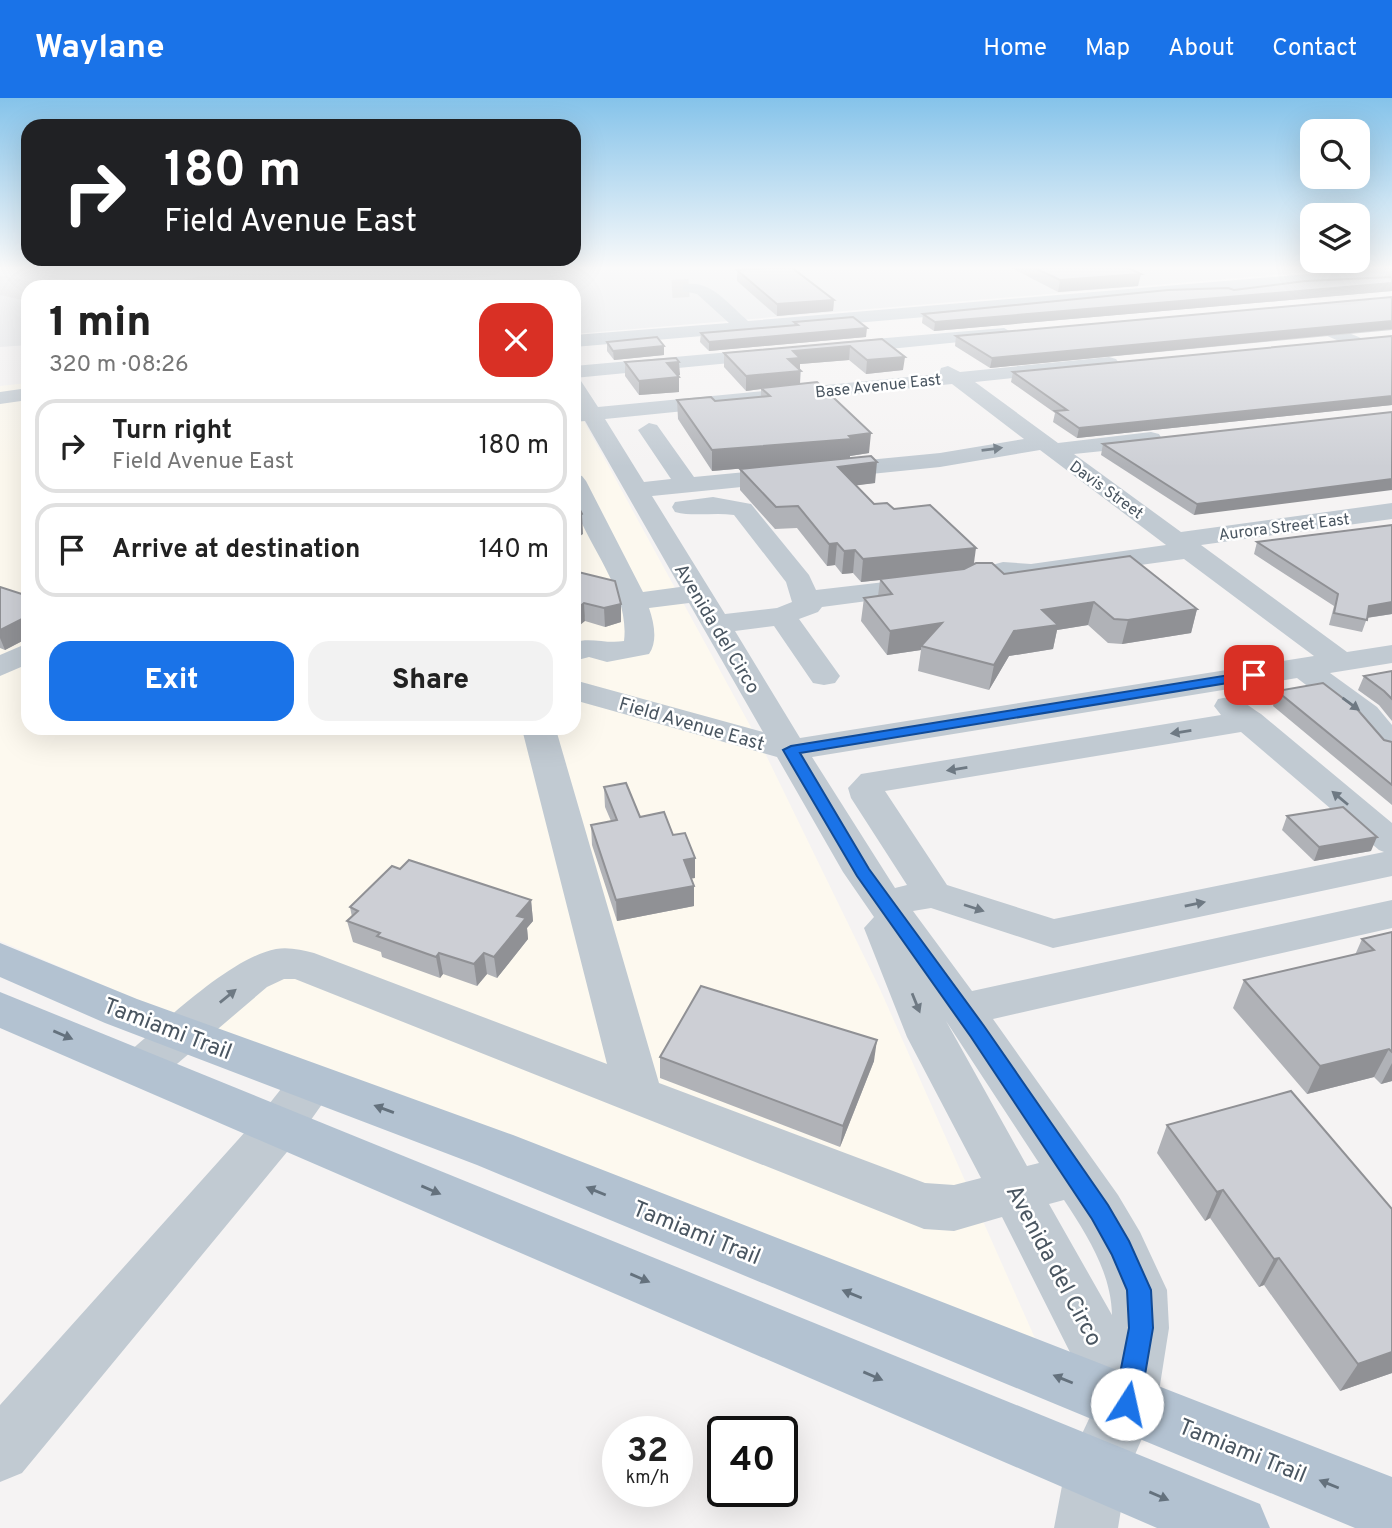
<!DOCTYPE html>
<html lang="en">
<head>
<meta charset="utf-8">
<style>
  :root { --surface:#fff; --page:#f2f2f2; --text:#222; --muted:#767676; --line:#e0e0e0; --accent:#1a73e8 }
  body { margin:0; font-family:Overpass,sans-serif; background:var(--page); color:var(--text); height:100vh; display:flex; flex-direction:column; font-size:26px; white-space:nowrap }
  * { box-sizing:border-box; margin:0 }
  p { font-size:23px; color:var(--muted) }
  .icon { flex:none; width:38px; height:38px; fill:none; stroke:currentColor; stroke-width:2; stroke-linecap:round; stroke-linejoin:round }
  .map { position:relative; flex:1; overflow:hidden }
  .drawer { position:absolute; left:21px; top:182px; width:560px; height:455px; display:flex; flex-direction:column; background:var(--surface); border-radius:21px; box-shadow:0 7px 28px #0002 }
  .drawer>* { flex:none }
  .banner { position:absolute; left:21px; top:21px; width:560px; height:147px; border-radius:21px; box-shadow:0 7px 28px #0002; background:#202124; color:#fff; overflow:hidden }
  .buttons { position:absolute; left:1300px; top:21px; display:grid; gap:14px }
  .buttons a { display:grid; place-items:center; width:70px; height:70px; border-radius:14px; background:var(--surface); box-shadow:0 7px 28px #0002; font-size:35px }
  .speed { position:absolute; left:602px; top:1318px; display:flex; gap:14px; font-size:35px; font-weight:700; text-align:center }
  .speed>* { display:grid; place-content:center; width:91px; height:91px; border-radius:50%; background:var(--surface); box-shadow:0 7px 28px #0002; line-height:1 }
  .speed small { font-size:18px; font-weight:400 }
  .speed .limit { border:4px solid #111; border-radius:10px; background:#fff; color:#111 }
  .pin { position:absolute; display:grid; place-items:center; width:60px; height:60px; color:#fff; margin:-30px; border-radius:14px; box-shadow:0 4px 10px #0006 }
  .me { position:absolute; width:77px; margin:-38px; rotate:10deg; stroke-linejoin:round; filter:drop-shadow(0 0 5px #0008) }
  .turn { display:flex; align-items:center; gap:24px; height:147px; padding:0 28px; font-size:32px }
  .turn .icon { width:91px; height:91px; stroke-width:2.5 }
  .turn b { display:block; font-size:49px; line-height:60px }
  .round { display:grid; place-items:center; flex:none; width:74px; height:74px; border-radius:21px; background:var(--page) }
  .headline { display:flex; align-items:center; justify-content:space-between; height:119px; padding:0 28px }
  h1 { font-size:42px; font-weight:800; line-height:52px }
  .action { display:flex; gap:14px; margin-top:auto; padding:14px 28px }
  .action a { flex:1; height:80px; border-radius:21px; background:var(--accent); color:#fff; font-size:28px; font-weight:800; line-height:80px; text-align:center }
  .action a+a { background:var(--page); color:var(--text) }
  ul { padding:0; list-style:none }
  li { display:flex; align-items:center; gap:21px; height:94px; margin:0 14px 10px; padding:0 14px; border:4px solid var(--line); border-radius:21px }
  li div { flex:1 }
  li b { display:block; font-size:26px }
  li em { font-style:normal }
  header { display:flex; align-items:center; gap:42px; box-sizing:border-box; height:98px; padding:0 35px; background:var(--accent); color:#fff }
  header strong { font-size:33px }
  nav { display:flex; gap:38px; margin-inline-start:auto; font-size:24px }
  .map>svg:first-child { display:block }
  .commercial { fill:#fdf9ef }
  .airport { fill:#e2e4e7 }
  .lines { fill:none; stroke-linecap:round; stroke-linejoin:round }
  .taxiway { fill:#d5d6d8; fill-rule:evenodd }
  .minor-tunnel { stroke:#caccce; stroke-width:18; stroke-dasharray:18 9; stroke-linecap:butt }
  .minor { fill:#c1cad2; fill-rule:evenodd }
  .major { fill:#b3c2d1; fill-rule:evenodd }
  .wall { fill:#b0b2b7 }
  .shaded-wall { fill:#909195 }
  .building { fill:#cdcfd5; stroke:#909195; stroke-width:2 }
  .oneway { fill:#6e7983 }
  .oneway2 { fill:#64717d }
  .route { fill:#1a73e8; stroke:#114b97; stroke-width:2 }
  .labels { text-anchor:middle; stroke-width:5; stroke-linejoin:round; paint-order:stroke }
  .far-street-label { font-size:16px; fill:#4a5661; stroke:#fff }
  .street-label { font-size:19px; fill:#4a5661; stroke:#fff }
  .near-street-label { font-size:23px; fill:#4a5661; stroke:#fff }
</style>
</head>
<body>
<header>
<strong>Waylane</strong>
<nav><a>Home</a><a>Map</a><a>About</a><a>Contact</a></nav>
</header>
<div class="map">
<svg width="1392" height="1430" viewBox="0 0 1392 1430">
  <rect width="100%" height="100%" fill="#f5f3f3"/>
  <polygon class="commercial" points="28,285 28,630 574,630 574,305 764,653 879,889 1038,1247 133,900 0,843 0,288"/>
  <polygon class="airport" points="0,169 1367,169 574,236 574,189 28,189 28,247 0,249"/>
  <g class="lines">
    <g class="taxiway">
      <polygon points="348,169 502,169 497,176 486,179 338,189 179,189 184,182 196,179"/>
      <polygon points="0,177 40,186 42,189 28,189 28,203 0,197"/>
    </g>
    <polyline class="minor-tunnel" points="672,191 689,190"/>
    <g class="minor">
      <path d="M1392 169V179L574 249V237L729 225 697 196 683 193V187C710 180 729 207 748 223Z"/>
      <polygon points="1294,212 1392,253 1392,266 1288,221 1285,217 1288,213"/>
      <polygon points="1004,230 1013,235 1010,239 839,256 830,250 839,244"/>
      <polygon points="774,250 783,256 781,260 574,280 574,268"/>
      <path d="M1109 259 1116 261 1119 265 1116 269 975 284 1058 345 1151 334 1159 336 1162 341 1151 348 1074 356 1181 434 1392 405V421L1201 447 1347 554 1392 547V565L1330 575 1377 609 1392 627V658L1380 655 1353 623 1297 580 812 659 895 790 907 787 851 700 848 690 861 676 1221 617 1214 608 1218 601C1238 596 1245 606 1261 616L1392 725V778L1053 850 931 810 913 813 972 893 1392 802V830L993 921 1118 1097 1140 1134 1167 1192 1169 1230 1157 1306 1127 1375 1118 1430H1054L1065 1372 1096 1306 1002 1119 954 1133 924 1131 295 881H284L267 889 157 983 141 988 125 983 118 970 125 957C163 926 229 860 276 851 289 849 302 852 314 855L607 966 523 635 527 630H561L557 635 659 985 925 1085 954 1087 981 1080 907 939 864 830 874 819 843 774 777 659 574 602V582L763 634 689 505 649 510C654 525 658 543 649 556L607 564 589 559 574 563V544C592 539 606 546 624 543 630 495 590 451 575 409 572 400 574 386 574 376L582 378 586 383 643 494 680 489 585 323 574 324V312L578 311 574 305V281L581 283 598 309 939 276 941 270 948 268 960 274ZM952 286 1024 341 940 355 694 379 657 327 649 325 638 332 671 381 644 384 605 321ZM1040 352 1166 447 1031 466 1003 464 970 473 966 479 970 485 980 487 1005 480 1031 482 1184 461 1314 558 800 640 735 533 774 528 813 585 824 587 835 585 840 578 799 521 818 514 822 509 928 495 938 493 942 487 938 481 928 479 816 492 809 477 751 406 713 399 675 404 672 409 675 414C694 419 714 414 734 417L786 484 792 504 777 510 725 516 652 398 940 369ZM1241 634 1379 752 1384 754 1054 821 947 787 885 693ZM946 923 1039 1065 1027 1068ZM1064 1102C1087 1137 1111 1174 1112 1217L1049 1106Z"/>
      <polygon points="28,290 28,302 0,306 0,294"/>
      <polygon points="28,545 28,566 0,578 0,557"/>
      <polygon points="313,966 330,972 337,985 296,1043 22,1375 0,1384 0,1307 262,1015 296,972"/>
    </g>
    <g class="major">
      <polygon points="0,845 137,901 513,1037 1392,1379 1392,1430 1355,1430 477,1067 105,925 0,879"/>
      <polygon points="0,894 1260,1406 1270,1430 1157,1430 0,930"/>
    </g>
  </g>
  <g class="wall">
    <polygon points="1010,169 1126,169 1138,188 1058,194"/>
    <polygon points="737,172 834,202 833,213 777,218 737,183"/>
    <polygon points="1392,173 1392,193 934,233 922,225 923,216 1234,192 1385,179 1387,174"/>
    <polygon points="1392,199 1392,232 990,270 955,248 956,238"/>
    <polygon points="794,224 866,239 709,253 700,244 701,235 794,228"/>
    <polygon points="1392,238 1392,307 1077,340 1053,324 1055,315 1011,284 1013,274"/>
    <polygon points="882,241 903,272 866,276 849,262 800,266 800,272 801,273 800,286 869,355 850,358 850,360 875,385 856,387 874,406 894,411 974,466 1004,476 1197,511 1191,535 1122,546 1108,545 1088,527 1057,532 1053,551 1009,558 989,592 918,573 921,552 887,557 861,523 864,500 878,498 880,482 861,484 853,475 842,476 835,467 827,468 797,430 775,431 740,392 740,371 771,368 712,373 678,321 677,302 715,303 761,299 761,291 746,293 724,269 724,255"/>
    <polygon points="607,244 664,248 664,257 614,262 607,253"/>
    <polygon points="625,264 680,277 677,278 679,294 639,297 625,278"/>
    <polygon points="1392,314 1194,417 1101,357 1103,346"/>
    <polygon points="1257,444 1392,516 1367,520 1362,534 1329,527 1334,508 1254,456"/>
    <polygon points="574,473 621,524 605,529 585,523"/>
    <polygon points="0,489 28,498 28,540 5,552 0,550"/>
    <polygon points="1392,573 1392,623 1379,607 1358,592 1364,578"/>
    <polygon points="1277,593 1384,642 1392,644 1392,707 1273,608"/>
    <polygon points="604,689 640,719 673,737 695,760 695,780 691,780 694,788 694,808 617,823 592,747 591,727 611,723 605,709"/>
    <polygon points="1287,718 1371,753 1314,763 1282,732"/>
    <polygon points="531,802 533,823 527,830 528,841 497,880 487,876 477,888 443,876 440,880 382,859 381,854 353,844 347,823 352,819 350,809"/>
    <polygon points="1392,834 1392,983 1381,986 1374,979 1307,996 1233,910 1244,882 1355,857 1362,841"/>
    <polygon points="660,959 874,963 840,1049 660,980"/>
    <polygon points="1167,1027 1392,1275 1340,1293 1264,1187 1259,1189 1210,1120 1205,1123 1157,1055"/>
  </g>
  <g class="shaded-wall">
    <polygon points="1141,176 1138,188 1058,194 1060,182"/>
    <polygon points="1392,185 1392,193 934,233 935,224"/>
    <polygon points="834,202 833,213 777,218 777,206"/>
    <polygon points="1392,223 1392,231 990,270 992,260"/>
    <polygon points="867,230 866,239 709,253 709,244"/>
    <polygon points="664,248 664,257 614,262 613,253"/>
    <polygon points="850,248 849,262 800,266 800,287 761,290 761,291 746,293 746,278 788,261 793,253"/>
    <polygon points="905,259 903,272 866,276 867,262"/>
    <polygon points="679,264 680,277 667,279 667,265"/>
    <polygon points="679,279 679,294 639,297 639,283"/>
    <polygon points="1392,298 1392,307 1077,340 1079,330"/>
    <polygon points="871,335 869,355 850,358 850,361 712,373 712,352 849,338"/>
    <polygon points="877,364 875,385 837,390 838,369"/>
    <polygon points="1392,381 1392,392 1194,417 1197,406"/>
    <polygon points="582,416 583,436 574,442 574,421"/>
    <polygon points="837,445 835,467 827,468 829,446"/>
    <polygon points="976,450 973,472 861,484 863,461"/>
    <polygon points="855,452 853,475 842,476 844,453"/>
    <polygon points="1094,504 1088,527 1057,532 1053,551 1009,558 989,592 994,567 1014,533 1042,512"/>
    <polygon points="1392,504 1392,516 1365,520 1369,508"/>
    <polygon points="584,505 585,523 574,532 574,513"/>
    <polygon points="621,506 621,524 605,529 604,510"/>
    <polygon points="1197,511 1191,535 1122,546 1128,522"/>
    <polygon points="28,518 28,540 5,552 0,540 0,532"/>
    <polygon points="942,525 921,548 921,552 887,557 890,533"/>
    <polygon points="1377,739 1371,753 1314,763 1319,749"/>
    <polygon points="695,760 695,780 684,782 684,762"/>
    <polygon points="694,788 694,808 617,823 616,802"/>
    <polygon points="531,802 533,823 527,830 528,841 497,880 494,859 517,818"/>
    <polygon points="439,855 443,876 440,880 436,859"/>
    <polygon points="484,855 487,876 477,888 474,866"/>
    <polygon points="877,942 874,963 840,1049 843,1028"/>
    <polygon points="1389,951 1374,979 1307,996 1320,968"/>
    <polygon points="1392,965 1392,983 1381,986"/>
    <polygon points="1223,1092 1210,1120 1205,1123 1217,1094"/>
    <polygon points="1279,1160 1264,1187 1259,1189 1274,1161"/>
    <polygon points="1392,1254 1392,1275 1340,1293 1358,1266"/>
  </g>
  <g class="building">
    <polygon points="783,169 791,169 834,202 777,206 737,172"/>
    <polygon points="1033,169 1126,169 1141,176 1060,182"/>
    <polygon points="1392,179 1392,185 935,224 923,216 1168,192 1228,190 1234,192 1305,183"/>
    <polygon points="1392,199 1392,223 992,260 956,238"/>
    <polygon points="853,219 867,230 709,244 701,235 798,227 794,224"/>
    <polygon points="1392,238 1392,298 1079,330 1055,313 1067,312 1013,274"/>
    <polygon points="657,239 664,248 613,253 607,244"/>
    <polygon points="882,241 905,259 867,262 850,248 793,253 800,260 788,261 801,273 746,278 724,255"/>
    <polygon points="676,260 679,264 667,265 679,279 639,283 625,264"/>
    <polygon points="817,284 871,335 849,338 852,341 712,352 677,302 711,299 715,303 770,298 761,290"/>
    <polygon points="1392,314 1392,381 1197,406 1103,346"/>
    <polygon points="871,358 877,364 838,369 874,406 887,405 894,411 930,407 976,450 863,461 855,452 844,453 837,445 829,446 798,408 776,409 740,371"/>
    <polygon points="574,400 582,416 574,421"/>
    <polygon points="1392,427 1392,504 1369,508 1367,522 1334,515 1338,496 1257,444"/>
    <polygon points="1130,458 1197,511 1128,522 1114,521 1094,504 1042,512 1058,527 1014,533 994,567 921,548 942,525 890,533 864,500 892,496 880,481 964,471 976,465 992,465 1004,476"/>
    <polygon points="574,473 615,483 621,506 604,510 584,505 574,513"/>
    <polygon points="0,489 28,498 28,518 0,532"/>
    <polygon points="1392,573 1392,601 1384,593 1364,578"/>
    <polygon points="1323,585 1357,611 1384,642 1392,644 1392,687 1277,593"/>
    <polygon points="626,685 640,719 664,714 673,737 685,735 695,760 684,762 694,788 616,802 591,727 617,722 604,689"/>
    <polygon points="1343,709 1377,739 1319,749 1287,718"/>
    <polygon points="409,762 531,802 517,818 526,820 494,859 484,855 474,866 439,855 436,859 377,838 380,835 347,823 358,813 350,809 392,768 400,771"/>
    <polygon points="1392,834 1392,954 1389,951 1320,968 1244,882 1374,852 1362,841"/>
    <polygon points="701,888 877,942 843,1028 660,959"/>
    <polygon points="1291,993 1392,1111 1392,1254 1358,1266 1279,1160 1274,1161 1223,1092 1217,1094 1167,1027"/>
  </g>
  <defs><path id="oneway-solid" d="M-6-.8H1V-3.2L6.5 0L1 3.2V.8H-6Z" transform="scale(1.75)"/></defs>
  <g class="oneway">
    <use href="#oneway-solid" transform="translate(992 351) rotate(-7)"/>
    <use href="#oneway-solid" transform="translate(1351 606) rotate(36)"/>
    <use href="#oneway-solid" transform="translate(1181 634) rotate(171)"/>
    <use href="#oneway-solid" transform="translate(957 671) rotate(171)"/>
    <use href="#oneway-solid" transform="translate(1340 700) rotate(-140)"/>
    <use href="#oneway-solid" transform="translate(1195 806) rotate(-12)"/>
    <use href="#oneway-solid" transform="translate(974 810) rotate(18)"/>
    <use href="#oneway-solid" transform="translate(228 898) rotate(-39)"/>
    <use href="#oneway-solid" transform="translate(916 905) rotate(68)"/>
  </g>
  <g class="oneway2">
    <use href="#oneway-solid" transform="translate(63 937) rotate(23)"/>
    <use href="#oneway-solid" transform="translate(384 1011) rotate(-160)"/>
    <use href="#oneway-solid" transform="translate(431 1092) rotate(23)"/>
    <use href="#oneway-solid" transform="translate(596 1093) rotate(-158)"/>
    <use href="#oneway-solid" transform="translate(640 1180) rotate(23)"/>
    <use href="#oneway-solid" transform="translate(852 1196) rotate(-158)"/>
    <use href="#oneway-solid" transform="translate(873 1278) rotate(23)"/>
    <use href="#oneway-solid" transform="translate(1063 1281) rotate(-158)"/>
    <use href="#oneway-solid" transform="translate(1329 1386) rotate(-158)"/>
    <use href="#oneway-solid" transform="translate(1159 1398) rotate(23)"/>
  </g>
  <linearGradient id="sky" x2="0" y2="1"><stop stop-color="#85c3ea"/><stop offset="0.46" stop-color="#fafafa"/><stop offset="1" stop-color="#fafafa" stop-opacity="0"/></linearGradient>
  <rect width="1392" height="369" fill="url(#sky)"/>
  <polygon class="route" points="1254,573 1260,577 1258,580 800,655 869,771 984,928 1108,1107 1129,1143 1151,1192 1153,1230 1140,1306 1136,1315 1127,1319 1118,1315 1114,1306 1129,1230 1127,1192 1112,1157 1092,1121 971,939 857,778 783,652 791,648"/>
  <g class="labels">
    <g class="far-street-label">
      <text transform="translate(878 287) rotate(-6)" y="6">Base Avenue East</text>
      <text transform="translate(1107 391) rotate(36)" y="6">Davis Street</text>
      <text transform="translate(1284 428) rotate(-7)" y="6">Aurora Street East</text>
    </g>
    <g class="street-label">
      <text transform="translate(718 530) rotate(59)" y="7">Avenida del Circo</text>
      <text transform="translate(692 625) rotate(16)" y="7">Field Avenue East</text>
    </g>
    <g class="near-street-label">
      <text transform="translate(168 930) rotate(21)" y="8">Tamiami Trail</text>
      <text transform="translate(697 1134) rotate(22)" y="8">Tamiami Trail</text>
      <text transform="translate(1055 1167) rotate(62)" y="8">Avenida del Circo</text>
      <text transform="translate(1243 1352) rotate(22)" y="8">Tamiami Trail</text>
    </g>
  </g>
</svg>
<div class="buttons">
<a><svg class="icon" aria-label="search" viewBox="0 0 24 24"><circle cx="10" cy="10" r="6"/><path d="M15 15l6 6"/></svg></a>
<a><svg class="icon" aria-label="layers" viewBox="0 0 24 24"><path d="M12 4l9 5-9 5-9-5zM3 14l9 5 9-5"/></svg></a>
</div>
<div class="speed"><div>32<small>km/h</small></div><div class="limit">40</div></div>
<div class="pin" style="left:1254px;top:577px;background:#d93025"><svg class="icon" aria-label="arrive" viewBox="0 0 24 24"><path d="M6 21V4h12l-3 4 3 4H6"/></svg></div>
<svg class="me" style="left:1127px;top:1306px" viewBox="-20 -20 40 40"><circle r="19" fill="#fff"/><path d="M0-13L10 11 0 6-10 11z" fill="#1a73e8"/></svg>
<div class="banner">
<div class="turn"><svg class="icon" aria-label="right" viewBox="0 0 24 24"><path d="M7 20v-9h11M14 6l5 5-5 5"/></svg><div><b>180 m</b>Field Avenue East</div></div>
</div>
<section class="drawer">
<div class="headline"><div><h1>1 min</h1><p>320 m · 08:26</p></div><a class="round" style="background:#d93025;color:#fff"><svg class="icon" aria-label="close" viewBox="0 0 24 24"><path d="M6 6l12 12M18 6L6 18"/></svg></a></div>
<ul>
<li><svg class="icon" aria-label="right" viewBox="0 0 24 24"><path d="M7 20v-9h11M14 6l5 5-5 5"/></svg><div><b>Turn right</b><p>Field Avenue East</p></div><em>180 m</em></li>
<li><svg class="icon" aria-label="arrive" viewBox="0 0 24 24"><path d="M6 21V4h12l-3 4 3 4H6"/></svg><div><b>Arrive at destination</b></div><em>140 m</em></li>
</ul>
<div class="action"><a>Exit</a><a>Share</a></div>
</section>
</div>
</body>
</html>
